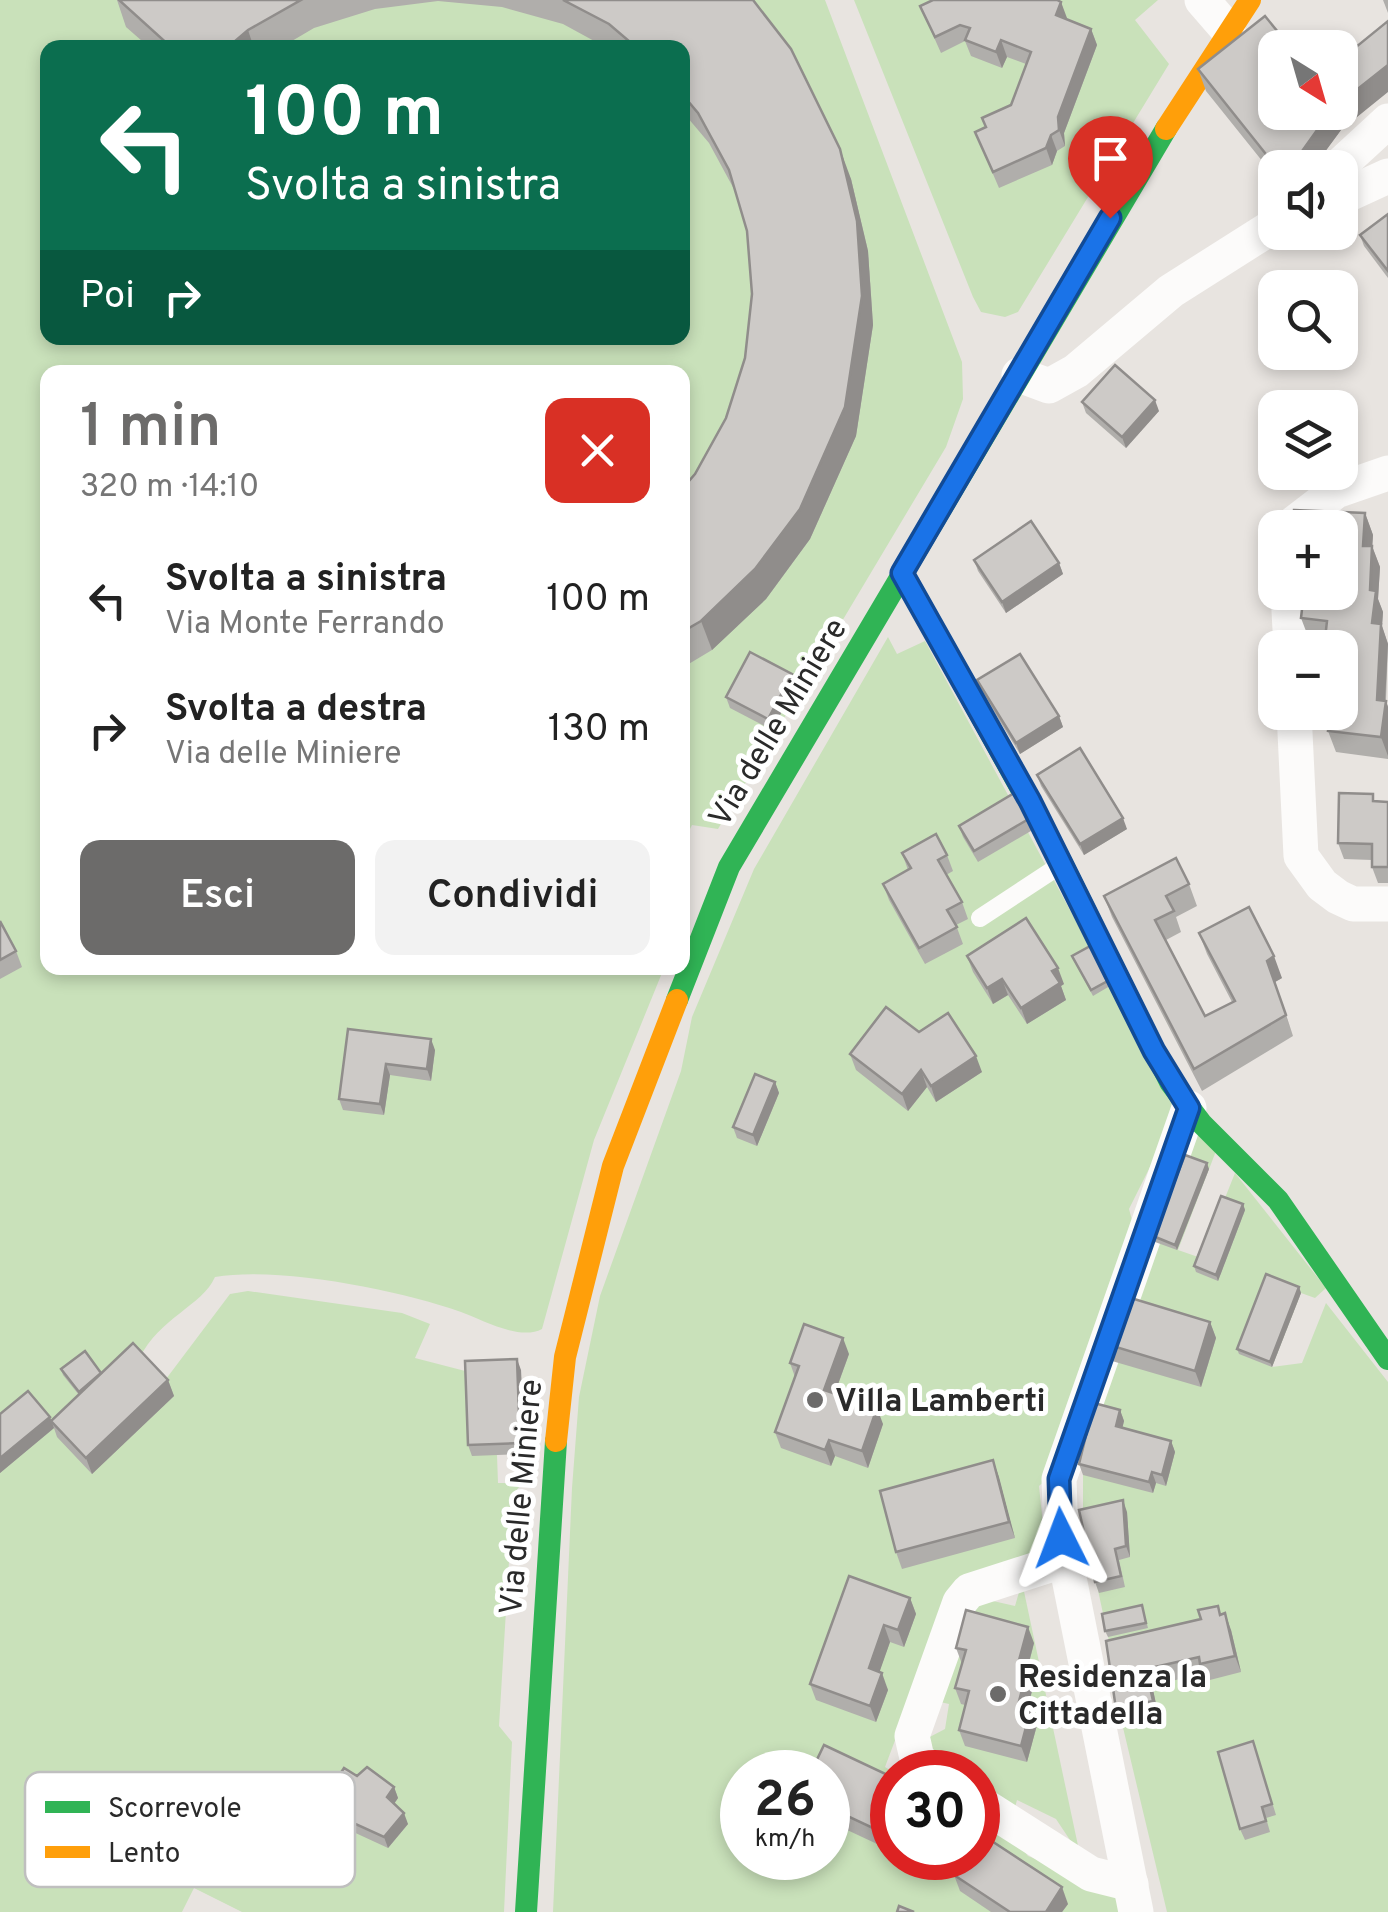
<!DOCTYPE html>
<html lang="it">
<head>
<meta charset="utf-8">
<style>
  :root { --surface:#fff; --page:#f2f2f2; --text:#222; --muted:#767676; --accent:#6c6b6a }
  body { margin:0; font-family:Overpass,sans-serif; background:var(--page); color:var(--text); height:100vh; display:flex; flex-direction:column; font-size:38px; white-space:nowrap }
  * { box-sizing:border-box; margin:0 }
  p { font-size:32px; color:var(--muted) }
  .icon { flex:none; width:55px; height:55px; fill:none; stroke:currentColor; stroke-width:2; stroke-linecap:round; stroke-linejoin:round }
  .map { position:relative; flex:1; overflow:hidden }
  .drawer { position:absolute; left:40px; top:365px; width:650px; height:610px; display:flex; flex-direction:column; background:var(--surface); border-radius:20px; box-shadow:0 5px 15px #0003 }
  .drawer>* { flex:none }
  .banner { position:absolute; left:40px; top:40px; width:650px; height:305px; border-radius:20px; box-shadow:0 5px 15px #0003; background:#0b6e4f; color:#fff; overflow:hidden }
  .needle { width:65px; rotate:143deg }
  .fabs { position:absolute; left:1258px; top:30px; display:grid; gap:20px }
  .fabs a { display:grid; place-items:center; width:100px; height:100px; border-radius:20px; background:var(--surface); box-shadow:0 5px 15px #0003; font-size:50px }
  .speed { position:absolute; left:720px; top:1750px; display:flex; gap:20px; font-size:50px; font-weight:700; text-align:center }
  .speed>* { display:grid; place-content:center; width:130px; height:130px; border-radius:50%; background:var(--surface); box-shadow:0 5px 15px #0003; line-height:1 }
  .speed small { font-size:25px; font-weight:400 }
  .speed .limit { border:15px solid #d22; background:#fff; color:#111 }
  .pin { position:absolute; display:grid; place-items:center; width:85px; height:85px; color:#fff; margin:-102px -42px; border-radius:50% 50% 50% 0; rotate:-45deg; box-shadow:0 0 10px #0007 }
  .pin .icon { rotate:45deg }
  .me { position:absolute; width:110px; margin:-55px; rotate:357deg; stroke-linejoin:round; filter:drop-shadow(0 0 8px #0008) }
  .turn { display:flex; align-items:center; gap:35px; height:210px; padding:0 40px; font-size:45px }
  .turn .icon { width:130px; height:130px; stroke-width:2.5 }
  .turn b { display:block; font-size:70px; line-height:85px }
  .then { display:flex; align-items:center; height:95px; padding:0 40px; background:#0003; gap:20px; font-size:38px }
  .round { display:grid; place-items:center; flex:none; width:105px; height:105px; border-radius:20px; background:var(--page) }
  .summary { display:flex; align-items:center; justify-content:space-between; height:170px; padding:0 40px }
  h1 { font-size:60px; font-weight:600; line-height:75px; color:var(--accent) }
  .cta { display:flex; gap:20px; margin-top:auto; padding:20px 40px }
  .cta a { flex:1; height:115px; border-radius:20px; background:var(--accent); color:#fff; font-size:40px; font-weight:600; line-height:115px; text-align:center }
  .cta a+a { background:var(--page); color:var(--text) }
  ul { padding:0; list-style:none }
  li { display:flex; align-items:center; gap:30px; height:130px; padding:0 40px }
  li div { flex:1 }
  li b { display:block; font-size:38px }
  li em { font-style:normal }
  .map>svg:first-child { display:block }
  .green { fill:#c9e1ba; fill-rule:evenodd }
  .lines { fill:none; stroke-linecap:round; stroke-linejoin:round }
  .lane { stroke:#fcfbfa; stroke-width:18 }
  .street { stroke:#fcfbfa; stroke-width:35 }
  .fast { stroke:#30b455; stroke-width:22 }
  .slow { stroke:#ff9f0a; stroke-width:22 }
  .wall { fill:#b0aeab }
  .shaded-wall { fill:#908d8b }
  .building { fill:#cdcac7; stroke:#908d8b; stroke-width:2.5 }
  .route-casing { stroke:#114b97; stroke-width:25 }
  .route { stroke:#1a73e8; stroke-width:18 }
  .poi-dot { fill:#6c6b6a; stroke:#fff; stroke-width:4 }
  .labels { text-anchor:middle; stroke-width:10; stroke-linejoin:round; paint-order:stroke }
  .street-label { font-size:32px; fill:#2a2a2a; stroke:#fff }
  .poi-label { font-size:32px; font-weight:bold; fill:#2a2a2a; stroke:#fff; text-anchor:start }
  .key { fill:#fff; stroke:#bfbfbf; stroke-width:2.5 }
  .key-label { font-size:28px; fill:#2a2a2a }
</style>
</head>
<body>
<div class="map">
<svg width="1388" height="1912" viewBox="0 0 1388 1912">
  <rect width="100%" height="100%" fill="#e8e4e0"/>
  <g class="green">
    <path d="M0 0H825L962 362 963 399 946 447 718 829 692 825 683 843 682 372H48V968H664L594 1140 542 1329C520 1341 483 1320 461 1312 399 1290 279 1266 215 1277 202 1306 160 1317 139 1359L163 1383 230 1294 248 1291 402 1313 430 1324 415 1358 469 1372 497 1455 498 1483H522L513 1495 499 1726 512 1742 504 1912H242L194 1888 182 1912H0ZM48 48H682V338H48Z"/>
    <polygon points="854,0 1158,0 1135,20 1169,64 1018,312 1005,317 981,312 973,297"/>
    <path d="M888 637 897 654 925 641 1175 1105 1167 1133 1129 1209 1132 1220 1050 1476 1039 1486 1045 1545 1042 1552 949 1597 885 1767 893 1772 892 1858H978V1814L1016 1841 1028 1856 1077 1875 1119 1899 1122 1912H553L572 1488 579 1397 600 1296 681 1071 692 1017 754 869ZM742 1772H828V1858H742Z"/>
    <polygon points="1199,1130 1216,1151 1178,1250 1201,1258 1235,1173 1326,1288 1315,1298 1301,1293 1272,1367 1302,1363 1326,1303 1388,1382 1388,1912 1167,1912 1115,1694 1120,1692 1083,1521 1083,1475 1112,1361"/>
    <polygon points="1022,1582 1080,1855 1056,1819 1017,1800 1014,1811 978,1784 978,1772 941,1771 922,1741 945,1729 949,1704 931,1700 971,1596 1015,1606"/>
  </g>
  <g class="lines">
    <polyline class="lane" points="980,918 1059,866"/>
    <g class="street">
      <polyline points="1202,0 1228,30"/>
      <polyline points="1337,168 1388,121"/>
      <polyline points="1340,198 1388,176"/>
      <polyline points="1019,375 1049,386 1076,371 1171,291 1275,225"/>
      <polyline points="1288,528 1336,491 1388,473"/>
      <polyline points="1288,592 1291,648"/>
      <polyline points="1294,712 1301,856 1322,885 1338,897 1353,904 1388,904"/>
      <polyline points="932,1772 917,1758 912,1736 960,1602 969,1591 1065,1560"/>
      <polyline points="978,1802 1091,1874 1131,1884"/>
      <polyline points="1136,1912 1061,1538 1059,1479 1189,1108"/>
    </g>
    <g class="fast">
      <polyline points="902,573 1062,863 1170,1082 1201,1123 1278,1200 1388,1359"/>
      <polyline points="677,1000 729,867 1166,129"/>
      <polyline points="526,1912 556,1441"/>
    </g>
    <g class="slow">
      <polyline points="1166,129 1250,0"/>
      <polyline points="556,1441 565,1357 613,1166 677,1000"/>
    </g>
  </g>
  <g class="wall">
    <polygon points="117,0 753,0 851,179 868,251 873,325 856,436 810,539 766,599 712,650 682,668 682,489 695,474 726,418 745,358 752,294 747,231 735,191 709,143 682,111 682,48 607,48 563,24 502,7 438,1 375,9 314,28 280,48 150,48 126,27"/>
    <polygon points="1383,0 1388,0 1388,13"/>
    <polygon points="1061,2 1066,19 1091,29 1097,45 1064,133 1065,146 1057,151 1052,165 999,188 975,132 986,127 1011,105 1026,64 1007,57 1002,68 971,56 965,41 941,53 920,6"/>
    <polygon points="1198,69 1341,130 1313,168 1275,168 1275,177 1206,91"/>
    <polygon points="1388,214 1388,278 1364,246 1360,235"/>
    <polygon points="1082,402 1159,411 1126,448 1086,413"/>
    <polygon points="1365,513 1373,535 1372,546 1380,567 1378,599 1383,612 1382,626 1388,644 1386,701 1388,707 1388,759 1336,752 1328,731 1330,718 1313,716 1312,712 1340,712 1325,641 1309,639 1301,618 1340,592"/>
    <polygon points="974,560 1059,563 1063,574 1006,613 978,571"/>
    <polygon points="792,674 796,685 772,730 730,708 726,697"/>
    <polygon points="977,680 1059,716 1063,727 1020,754 981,691"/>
    <polygon points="1037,775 1127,829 1084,855 1041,786"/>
    <polygon points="1376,801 1388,802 1388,883 1378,883 1372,867 1372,860 1344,859 1338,843"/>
    <polygon points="1032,817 1036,828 978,862 963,837 959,826"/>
    <polygon points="902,853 947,855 953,871 946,875 962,902 968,919 956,925 963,944 925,964 889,900 883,884 908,870"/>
    <polygon points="1189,884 1197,906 1176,917 1181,932 1166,940 1205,1016 1232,1002 1207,954 1199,933 1282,978 1275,982 1293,1036 1202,1091 1112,917 1104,896"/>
    <polygon points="0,921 16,951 22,967 0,979"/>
    <polygon points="967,956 1064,984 1061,986 1066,1000 1027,1024 1008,995 993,1004 973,972"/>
    <polygon points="1072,956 1113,978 1115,983 1093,996"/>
    <polygon points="348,1029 435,1050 431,1081 390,1075 384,1115 343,1110 339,1099"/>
    <polygon points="919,1032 982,1072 936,1102 927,1087 908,1111 856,1070 850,1054"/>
    <polygon points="775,1082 779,1093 757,1146 737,1138 733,1127"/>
    <polygon points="1209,1169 1177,1250 1155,1242 1153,1236"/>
    <polygon points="1243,1204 1245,1210 1218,1281 1196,1272 1194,1266"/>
    <polygon points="1299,1287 1301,1293 1272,1367 1239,1354 1237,1349"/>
    <polygon points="1210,1322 1216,1338 1201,1387 1112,1361 1106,1344"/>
    <polygon points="849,1354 835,1393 883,1424 868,1468 835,1456 831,1466 781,1448 775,1432 795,1377 790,1363"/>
    <polygon points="61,1369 168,1380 174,1396 92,1474 57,1437 54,1428 0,1473 0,1414 50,1417 51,1421 79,1395 63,1375"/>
    <polygon points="521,1370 524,1454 472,1456 468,1445"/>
    <polygon points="1120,1410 1124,1421 1122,1428 1171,1441 1175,1452 1166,1486 1156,1483 1153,1493 1083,1475 1079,1464"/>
    <polygon points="993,1460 1015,1538 902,1569 896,1552"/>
    <polygon points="1127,1512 1130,1557 1119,1560 1125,1587 1099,1593 1095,1582"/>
    <polygon points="910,1598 916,1614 904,1647 890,1642 879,1672 888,1690 876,1722 816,1700 810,1684"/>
    <polygon points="1142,1605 1148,1628 1108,1637 1105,1631"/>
    <polygon points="1218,1606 1221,1615 1231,1630 1241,1672 1206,1681 1204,1674 1152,1685 1159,1718 1122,1726 1116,1709 1106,1641 1201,1619"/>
    <polygon points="1034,1643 1028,1667 1034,1683 1028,1708 1031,1708 1037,1725 1027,1762 965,1746 959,1730 965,1705 961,1704 955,1688 962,1664 956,1648"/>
    <polygon points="1253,1741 1276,1815 1266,1818 1270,1832 1245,1840 1240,1829"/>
    <polygon points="828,1772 892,1777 892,1851 828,1821"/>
    <polygon points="357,1776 394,1787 398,1798 394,1804 408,1824 388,1848 323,1818 318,1807"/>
    <polygon points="954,1875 1068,1904 1062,1912 991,1912 960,1891"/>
  </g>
  <g class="shaded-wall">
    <polygon points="1061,2 1067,18 1062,32 1056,15"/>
    <polygon points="1091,29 1097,45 1064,133 1065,146 1059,130 1058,117"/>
    <polygon points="248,30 254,48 227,48"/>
    <polygon points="1001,40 1007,57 1002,68 996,52"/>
    <polygon points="1388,65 1388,92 1341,130 1313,168 1290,168 1330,112 1340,112 1340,103"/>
    <polygon points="1051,135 1057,151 1052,165 1046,148"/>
    <polygon points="840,149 851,179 868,251 873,325 856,436 810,539 766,599 712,650 701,621"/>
    <polygon points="1352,302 1354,307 1340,318 1340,311"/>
    <polygon points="1155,400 1159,411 1126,448 1122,437"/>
    <polygon points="1365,513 1373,535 1371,567 1363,546"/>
    <polygon points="1372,546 1380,567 1378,599 1383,612 1382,626 1388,644 1385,702 1386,701 1388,707 1388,756 1381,737 1377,700 1370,590"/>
    <polygon points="1059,563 1063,574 1006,613 1002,602"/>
    <polygon points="792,674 796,685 772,730 768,719"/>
    <polygon points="1059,716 1063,727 1020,754 1016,743"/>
    <polygon points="1123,818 1127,829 1084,855 1080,844"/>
    <polygon points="1274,956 1282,978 1275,982 1293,1036 1267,961"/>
    <polygon points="1058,968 1064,984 1061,986 1066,1000 1027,1024 1021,1008 1052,971"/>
    <polygon points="1002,979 1008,995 993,1004 987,988"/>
    <polygon points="431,1039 435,1050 431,1081 427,1069"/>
    <polygon points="976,1056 982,1072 936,1102 931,1086"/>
    <polygon points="386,1064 390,1075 384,1115 380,1104"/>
    <polygon points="921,1070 927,1087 908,1111 902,1094"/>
    <polygon points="775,1082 779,1093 757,1146 753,1135"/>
    <polygon points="1207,1163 1209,1169 1177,1250 1175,1245"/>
    <polygon points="1243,1204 1245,1210 1218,1281 1216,1275"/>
    <polygon points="1299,1287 1301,1293 1272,1367 1270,1362"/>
    <polygon points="1210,1322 1216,1338 1201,1387 1195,1371"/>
    <polygon points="843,1338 849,1354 830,1406 824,1390"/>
    <polygon points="517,1359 521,1370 524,1454 520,1443"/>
    <polygon points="168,1380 174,1396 92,1474 86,1458"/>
    <polygon points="877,1408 883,1424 868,1468 862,1451"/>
    <polygon points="1120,1410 1124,1421 1120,1438 1116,1426"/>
    <polygon points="50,1417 54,1428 0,1473 0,1458"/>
    <polygon points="829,1440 835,1456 831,1466 825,1450"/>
    <polygon points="1171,1441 1175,1452 1166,1486 1162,1475"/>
    <polygon points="993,1460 999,1477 1015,1538 1009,1522"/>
    <polygon points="1152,1472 1156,1483 1153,1493 1149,1482"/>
    <polygon points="1123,1500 1127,1512 1130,1557 1126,1546"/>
    <polygon points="910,1598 916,1614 904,1647 898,1630"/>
    <polygon points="1225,1613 1231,1630 1241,1672 1235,1656"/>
    <polygon points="884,1625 890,1642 875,1685 869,1668"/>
    <polygon points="1028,1627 1034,1643 1024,1681 1018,1664"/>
    <polygon points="1028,1667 1034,1683 1024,1721 1018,1705"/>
    <polygon points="1146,1669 1152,1685 1159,1718 1153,1701"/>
    <polygon points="882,1673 888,1690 876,1722 870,1706"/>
    <polygon points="1031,1708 1037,1725 1027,1762 1021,1746"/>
    <polygon points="394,1787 398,1798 391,1808 387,1797"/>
    <polygon points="404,1813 408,1824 388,1848 384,1837"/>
    <polygon points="1062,1887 1068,1904 1062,1912 1046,1912"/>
  </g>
  <g class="building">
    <polygon points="119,0 301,0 248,30 227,48 172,48"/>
    <polygon points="563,0 753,0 791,49 840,149 857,221 862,296 845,407 800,509 755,569 701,621 682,632 682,489 695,474 726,418 745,358 752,294 747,231 729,170 698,113 682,94 682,48 637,48 609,24"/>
    <polygon points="933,0 1057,0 1061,2 1056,15 1091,29 1058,117 1059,130 1051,135 1046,148 993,172 975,132 986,127 982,118 1011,105 1031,52 1001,40 996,52 965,40 970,28 960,25 935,37 920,6"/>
    <polygon points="1265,16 1291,48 1275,48 1275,112 1330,112 1290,168 1277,168 1198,69"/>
    <polygon points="1388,21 1388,65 1340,103 1340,60"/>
    <polygon points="1388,214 1388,271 1360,235"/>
    <polygon points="1337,281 1352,302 1340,311 1340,288 1329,288"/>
    <polygon points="1115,365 1155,400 1122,437 1082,402"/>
    <polygon points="1294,510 1365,513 1363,546 1372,546 1370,590 1376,591 1372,623 1381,624 1377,700 1386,701 1381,737 1328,731 1330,712 1340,712 1340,648 1324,648 1327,621 1301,618 1304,592 1340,592 1340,528 1293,528"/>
    <polygon points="1031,521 1059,563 1002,602 974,560"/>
    <polygon points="750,652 792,674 768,719 726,697"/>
    <polygon points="1020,654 1059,716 1016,743 977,680"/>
    <polygon points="1080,748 1123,818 1080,844 1037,775"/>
    <polygon points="1016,792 1032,817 974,851 959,826"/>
    <polygon points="1339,793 1373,794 1373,801 1388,802 1388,867 1372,867 1372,844 1338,843"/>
    <polygon points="936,834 947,855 938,860 962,902 947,910 957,927 919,948 883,884 911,868 902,853"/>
    <polygon points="1176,858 1189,884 1166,896 1174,911 1155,920 1205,1016 1235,1001 1199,933 1249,907 1274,956 1267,961 1286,1015 1194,1069 1104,896"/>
    <polygon points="1026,918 1058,968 1052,971 1060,983 1021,1008 1002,979 987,988 967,956"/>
    <polygon points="0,921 16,951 0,960"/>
    <polygon points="1094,944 1113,978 1091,990 1072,956"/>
    <polygon points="886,1007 919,1032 948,1013 976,1056 931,1086 921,1070 902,1094 850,1054"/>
    <polygon points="348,1029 431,1039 427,1069 386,1064 380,1104 339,1099"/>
    <polygon points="755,1074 775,1082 753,1135 733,1127"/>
    <polygon points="1185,1155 1207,1163 1175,1245 1153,1236"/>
    <polygon points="1221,1196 1243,1204 1216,1275 1194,1266"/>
    <polygon points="1266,1274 1299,1287 1270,1362 1237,1349"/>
    <polygon points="1121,1295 1210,1322 1195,1371 1106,1344"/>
    <polygon points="804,1324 843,1338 824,1390 877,1408 862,1451 829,1440 825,1450 775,1432 799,1366 790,1363"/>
    <polygon points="133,1343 168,1380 86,1458 51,1421"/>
    <polygon points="85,1351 101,1373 79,1392 61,1369"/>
    <polygon points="517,1359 520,1443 468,1445 465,1361"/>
    <polygon points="28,1391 50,1417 0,1458 0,1414"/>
    <polygon points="1094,1403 1120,1410 1116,1426 1171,1441 1162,1475 1152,1472 1149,1482 1079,1464"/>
    <polygon points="993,1460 1009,1522 896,1552 880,1491"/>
    <polygon points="1123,1500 1126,1546 1115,1549 1121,1576 1095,1582 1079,1510"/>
    <polygon points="849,1576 910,1598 898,1630 884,1625 869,1668 882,1673 870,1706 810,1684"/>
    <polygon points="1142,1605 1146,1623 1105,1631 1102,1614"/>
    <polygon points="1218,1606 1220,1615 1225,1613 1235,1656 1200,1664 1199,1657 1146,1669 1153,1701 1116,1709 1106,1641 1201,1619 1198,1610"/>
    <polygon points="966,1610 1028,1627 1018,1664 1028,1667 1018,1705 1031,1708 1021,1746 959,1730 969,1691 955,1688 966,1650 956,1648"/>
    <polygon points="1253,1741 1272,1804 1262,1807 1266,1821 1240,1829 1218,1752"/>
    <polygon points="824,1745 892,1777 892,1837 828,1807 828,1772 811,1772"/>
    <polygon points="367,1767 394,1787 387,1797 404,1813 384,1837 318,1807 344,1768 357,1776"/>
    <polygon points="981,1834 1062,1887 1046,1912 1010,1912 954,1875 966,1858 978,1858 978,1839"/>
    <polygon points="899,1906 914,1912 897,1912"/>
  </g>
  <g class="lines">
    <g class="route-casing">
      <polyline id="route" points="1061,1538 1059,1479 1189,1108 1154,1051 1030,801 902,573 1110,218"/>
    </g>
    <use href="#route" class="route"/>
  </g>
  <g class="poi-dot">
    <circle cx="815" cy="1400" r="10"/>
    <circle cx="998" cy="1694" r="10"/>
  </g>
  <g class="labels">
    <g class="street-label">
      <text transform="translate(777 722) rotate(-59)" y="11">Via delle Miniere</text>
      <text transform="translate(520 1497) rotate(-85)" y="11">Via delle Miniere</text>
    </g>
    <g class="poi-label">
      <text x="835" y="1411">Villa Lamberti</text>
      <text x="1018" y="1687">Residenza la<tspan x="1018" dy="37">Cittadella</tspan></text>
    </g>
  </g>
  <rect x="25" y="1772" width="330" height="115" rx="15" class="key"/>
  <rect x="45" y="1801" width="45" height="12" fill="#30b455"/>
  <rect x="45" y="1846" width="45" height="12" fill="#ff9f0a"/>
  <g class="key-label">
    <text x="108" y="1817">Scorrevole</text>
    <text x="108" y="1862">Lento</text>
  </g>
</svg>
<div class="fabs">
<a><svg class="needle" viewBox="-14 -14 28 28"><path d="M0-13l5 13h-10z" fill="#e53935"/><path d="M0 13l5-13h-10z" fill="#767676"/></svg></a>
<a><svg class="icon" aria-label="sound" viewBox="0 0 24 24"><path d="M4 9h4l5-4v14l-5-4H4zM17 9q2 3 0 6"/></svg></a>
<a><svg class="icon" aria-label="search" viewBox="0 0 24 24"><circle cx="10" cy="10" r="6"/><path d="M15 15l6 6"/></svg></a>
<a><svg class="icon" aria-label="layers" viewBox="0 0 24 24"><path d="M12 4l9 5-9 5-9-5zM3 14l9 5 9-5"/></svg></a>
<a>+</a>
<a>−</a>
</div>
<div class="speed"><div>26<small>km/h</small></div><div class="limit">30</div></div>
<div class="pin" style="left:1110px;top:218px;background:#d93025"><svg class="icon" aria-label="arrive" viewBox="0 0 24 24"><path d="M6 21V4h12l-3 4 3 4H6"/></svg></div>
<svg class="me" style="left:1061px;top:1538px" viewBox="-20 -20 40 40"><path d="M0-17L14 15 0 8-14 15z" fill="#1a73e8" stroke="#fff" stroke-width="4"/></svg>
<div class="banner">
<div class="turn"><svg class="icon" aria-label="left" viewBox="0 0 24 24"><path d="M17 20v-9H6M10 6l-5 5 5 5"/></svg><div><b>100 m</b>Svolta a sinistra</div></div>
<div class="then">Poi<svg class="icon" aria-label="right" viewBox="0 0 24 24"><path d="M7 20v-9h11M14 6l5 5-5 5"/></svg></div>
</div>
<section class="drawer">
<div class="summary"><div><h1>1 min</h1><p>320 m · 14:10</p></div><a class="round" style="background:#d93025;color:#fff"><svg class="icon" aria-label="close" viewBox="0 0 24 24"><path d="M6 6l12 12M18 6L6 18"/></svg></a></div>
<ul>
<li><svg class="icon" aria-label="left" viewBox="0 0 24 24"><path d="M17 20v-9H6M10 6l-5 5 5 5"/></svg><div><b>Svolta a sinistra</b><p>Via Monte Ferrando</p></div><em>100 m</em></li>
<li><svg class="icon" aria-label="right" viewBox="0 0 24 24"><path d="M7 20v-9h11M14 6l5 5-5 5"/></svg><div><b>Svolta a destra</b><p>Via delle Miniere</p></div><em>130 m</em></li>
</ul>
<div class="cta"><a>Esci</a><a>Condividi</a></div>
</section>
</div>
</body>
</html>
